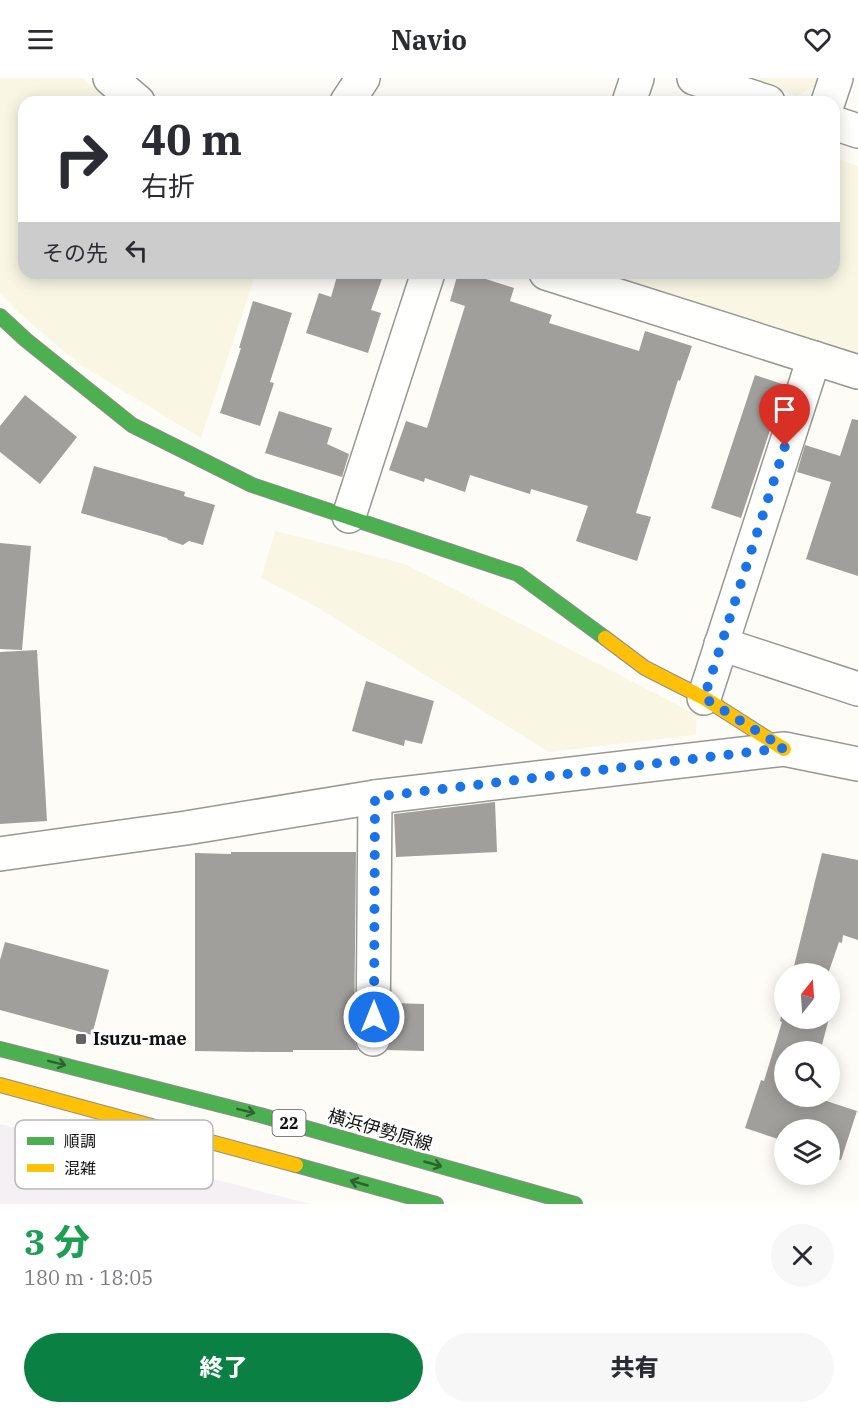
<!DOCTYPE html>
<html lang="ja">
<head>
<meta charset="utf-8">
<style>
  :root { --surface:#fff; --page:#f7f7f7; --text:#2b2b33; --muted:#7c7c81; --accent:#0b8043 }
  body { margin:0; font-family:"IBM Plex Serif","Noto Sans JP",serif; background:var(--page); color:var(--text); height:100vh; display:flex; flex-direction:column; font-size:22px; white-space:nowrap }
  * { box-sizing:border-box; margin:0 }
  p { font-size:20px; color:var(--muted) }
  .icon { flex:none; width:33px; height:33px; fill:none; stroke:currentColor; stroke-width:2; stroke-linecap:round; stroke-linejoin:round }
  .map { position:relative; height:1126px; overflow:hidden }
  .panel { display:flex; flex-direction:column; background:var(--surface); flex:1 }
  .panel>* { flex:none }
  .banner { position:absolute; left:18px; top:18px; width:822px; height:183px; border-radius:18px; box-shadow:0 3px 15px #0003; background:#fff; color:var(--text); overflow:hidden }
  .needle { width:39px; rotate:17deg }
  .tools { position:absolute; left:774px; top:885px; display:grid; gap:12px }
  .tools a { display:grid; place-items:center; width:66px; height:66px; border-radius:50%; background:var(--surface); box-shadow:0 3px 15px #0003; font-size:30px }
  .pin { position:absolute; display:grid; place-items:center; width:51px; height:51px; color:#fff; margin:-62px -26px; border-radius:50% 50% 50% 0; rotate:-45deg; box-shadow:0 0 6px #0007 }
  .pin .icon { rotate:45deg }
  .me { position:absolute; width:66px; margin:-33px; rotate:0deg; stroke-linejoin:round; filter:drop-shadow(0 0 4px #0008) }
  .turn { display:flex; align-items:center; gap:21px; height:126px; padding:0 24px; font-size:27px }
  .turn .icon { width:78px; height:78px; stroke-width:2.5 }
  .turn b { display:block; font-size:42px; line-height:51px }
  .then { display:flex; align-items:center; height:57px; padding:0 24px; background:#0003; gap:12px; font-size:22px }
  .round { display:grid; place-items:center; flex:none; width:63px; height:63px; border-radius:32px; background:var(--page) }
  .headline { display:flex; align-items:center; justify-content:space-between; height:102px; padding:0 24px }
  h1 { font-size:36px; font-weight:800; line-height:45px; color:#1e9e55 }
  .primary-button { display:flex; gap:12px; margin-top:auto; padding:12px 24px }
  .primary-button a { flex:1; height:69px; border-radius:36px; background:var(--accent); color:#fff; font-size:24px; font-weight:800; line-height:69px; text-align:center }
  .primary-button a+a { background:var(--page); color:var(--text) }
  header { display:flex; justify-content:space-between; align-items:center; height:78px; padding:0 24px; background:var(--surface); font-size:27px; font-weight:800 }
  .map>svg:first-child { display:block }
  .industrial { fill:#f5f0f3 }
  .farmland { fill:#f9f7e4 }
  .building { fill:#a19f9c }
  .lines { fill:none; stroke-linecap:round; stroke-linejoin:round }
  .street-casing { stroke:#979795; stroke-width:36 }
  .fast-casing { stroke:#8e8d8b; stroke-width:16 }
  .slow-casing { stroke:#8e8d8b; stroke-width:16 }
  .street { stroke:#fffffe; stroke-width:33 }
  .fast { stroke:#4caf50; stroke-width:14 }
  .slow { stroke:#ffc107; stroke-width:14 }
  .oneway { stroke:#2e6030 }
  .route { stroke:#1a73e8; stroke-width:10; stroke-dasharray:0 18 }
  .poi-dot { fill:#646362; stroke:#fff; stroke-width:2 }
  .labels { text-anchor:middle; stroke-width:6; stroke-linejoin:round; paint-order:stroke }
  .shield { fill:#fff; stroke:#585858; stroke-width:1.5 }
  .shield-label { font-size:16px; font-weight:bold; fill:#111 }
  .poi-label { font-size:18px; font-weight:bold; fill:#111; stroke:#fff; text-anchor:start }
  .street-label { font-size:18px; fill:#111; stroke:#fff }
  .key { fill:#fff; stroke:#b8b8b8; stroke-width:1.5 }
  .key-label { font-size:16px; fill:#111 }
</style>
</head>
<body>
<header><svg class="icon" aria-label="menu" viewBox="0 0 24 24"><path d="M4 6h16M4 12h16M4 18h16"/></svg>Navio<svg class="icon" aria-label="heart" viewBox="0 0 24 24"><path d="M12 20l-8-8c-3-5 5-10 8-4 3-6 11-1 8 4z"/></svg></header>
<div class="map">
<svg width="858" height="1126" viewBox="0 0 858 1126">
  <rect width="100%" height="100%" fill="#fdfcf7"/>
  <polygon class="industrial" points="0,1046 310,1126 0,1126"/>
  <g class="farmland">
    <polygon points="0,0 82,0 109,24 24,24 24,195 256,195 201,360 79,286 18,234 0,215"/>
    <polygon points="744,0 819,0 816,8 797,18"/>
    <polygon points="834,80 858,88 858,280 602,200 604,195 834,195"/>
    <polygon points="275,453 405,486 697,637 696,657 549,674 315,528 261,500"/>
  </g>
  <g class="building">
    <polygon points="338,195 384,195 371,232 381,235 368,275 306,255 319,215 331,219"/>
    <polygon points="458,195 467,195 514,210 510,223 552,237 549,245 639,273 645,253 692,268 680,303 678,302 636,435 651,439 637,483 576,463 588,428 531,411 530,416 470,397 465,414 425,400 424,404 389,392 406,343 427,350 465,228 450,223"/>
    <polygon points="253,223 292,235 270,304 274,305 260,348 220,335 241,270 239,270"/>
    <polygon points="755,297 785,307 741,440 711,430"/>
    <polygon points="25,317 77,359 40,406 0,374 0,348"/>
    <polygon points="279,333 332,350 327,366 349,376 342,399 265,375"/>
    <polygon points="852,341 858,342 858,498 806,481 831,404 797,394 805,367 840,378"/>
    <polygon points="94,388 185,414 184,418 215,427 203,467 189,463 183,467 168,462 167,460 81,435"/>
    <polygon points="0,465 31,468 22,572 0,571"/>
    <polygon points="37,572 47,743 0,746 0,574"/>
    <polygon points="366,603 434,623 422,666 405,662 404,668 352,653"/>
    <polygon points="495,724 497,774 396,779 394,736"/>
    <polygon points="231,774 356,774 354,961 358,972 293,972 293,974 264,974 195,973 195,775 231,776"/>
    <polygon points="822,775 858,782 858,862 843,857 842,865 839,864 828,896 792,896"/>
    <polygon points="5,864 109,892 92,957 0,932 0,882"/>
    <polygon points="392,925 424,926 424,973 387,972 392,961"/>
    <polygon points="784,926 784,940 829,940 822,967 823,968 821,974 784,974 784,1018 811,1018 857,1033 841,1082 830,1078 830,1052 784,1052 784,1063 745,1050 761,1002 764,1003 782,944 780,943"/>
  </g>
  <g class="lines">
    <g class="street-casing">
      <g id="street">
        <polyline points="110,0 138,24"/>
        <polyline points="694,0 768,24"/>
        <polyline points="347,24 363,0"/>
        <polyline points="629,24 637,0"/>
        <polyline points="828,24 836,0"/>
        <polyline points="834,45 858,53"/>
        <polyline points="546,195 858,294"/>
        <polyline points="349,438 428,195"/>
        <polyline points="721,566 858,611"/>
        <polyline points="704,620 814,280"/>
        <polyline points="0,776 186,750 375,719 784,671 858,686"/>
        <polyline points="373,961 375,719"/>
      </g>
    </g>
    <g class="fast-casing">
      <g id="fast">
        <polyline points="0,238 26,262 132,347 252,407 518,496 605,560"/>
        <polyline points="0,971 260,1037 575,1126"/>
        <polyline points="296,1087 436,1126"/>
      </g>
    </g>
    <g class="slow-casing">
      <g id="slow">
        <polyline points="605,560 645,590 704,620 784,671"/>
        <polyline points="0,1007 296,1087"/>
      </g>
    </g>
    <use href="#street" class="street"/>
    <use href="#fast" class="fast"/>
    <use href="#slow" class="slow"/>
  </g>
  <defs><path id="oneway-shaft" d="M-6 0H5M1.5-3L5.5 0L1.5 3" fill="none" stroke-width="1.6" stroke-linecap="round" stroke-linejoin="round" transform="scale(1.5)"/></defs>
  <g class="oneway">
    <use href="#oneway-shaft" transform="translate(57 985) rotate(14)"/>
    <use href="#oneway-shaft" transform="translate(246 1033) rotate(14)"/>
    <use href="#oneway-shaft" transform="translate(433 1086) rotate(16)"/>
    <use href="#oneway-shaft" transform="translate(359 1105) rotate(-164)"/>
  </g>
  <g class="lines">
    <polyline class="route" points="374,939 375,719 784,670 704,620 785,368"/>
  </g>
  <rect class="poi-dot" x="75" y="955" width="12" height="12" rx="3"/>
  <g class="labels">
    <rect class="shield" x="272.5" y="1032" width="33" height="26" rx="4.5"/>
    <g class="shield-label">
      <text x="289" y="1051">22</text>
    </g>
    <g class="poi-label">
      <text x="93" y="967">Isuzu-mae</text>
    </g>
    <g class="street-label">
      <text transform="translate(380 1052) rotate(16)" y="6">横浜伊勢原線</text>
    </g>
  </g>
  <rect x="15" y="1042" width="198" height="69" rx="9" class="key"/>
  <rect x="27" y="1059" width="27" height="8" fill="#4caf50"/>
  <rect x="27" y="1086" width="27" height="8" fill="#ffc107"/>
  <g class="key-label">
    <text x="64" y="1069">順調</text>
    <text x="64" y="1096">混雑</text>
  </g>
</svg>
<div class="tools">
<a><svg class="needle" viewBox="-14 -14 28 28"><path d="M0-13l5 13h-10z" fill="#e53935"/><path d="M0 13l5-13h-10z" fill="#7c7c81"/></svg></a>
<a><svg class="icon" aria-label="search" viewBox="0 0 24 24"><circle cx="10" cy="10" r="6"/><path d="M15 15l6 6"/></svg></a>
<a><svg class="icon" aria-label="layers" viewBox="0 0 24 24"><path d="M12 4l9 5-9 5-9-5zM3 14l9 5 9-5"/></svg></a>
</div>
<div class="pin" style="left:785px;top:368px;background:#d93025"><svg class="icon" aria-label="arrive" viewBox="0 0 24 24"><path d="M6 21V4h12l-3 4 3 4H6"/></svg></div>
<svg class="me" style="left:374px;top:939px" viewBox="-20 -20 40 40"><circle r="17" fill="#1a73e8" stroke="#fff" stroke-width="3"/><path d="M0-11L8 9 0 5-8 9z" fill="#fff"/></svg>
<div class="banner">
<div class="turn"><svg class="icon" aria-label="right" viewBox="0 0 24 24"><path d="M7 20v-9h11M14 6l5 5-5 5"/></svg><div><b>40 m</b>右折</div></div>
<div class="then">その先<svg class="icon" aria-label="left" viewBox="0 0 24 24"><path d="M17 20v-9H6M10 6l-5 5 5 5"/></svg></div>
</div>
</div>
<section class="panel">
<div class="headline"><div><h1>3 分</h1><p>180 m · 18:05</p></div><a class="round"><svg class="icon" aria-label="close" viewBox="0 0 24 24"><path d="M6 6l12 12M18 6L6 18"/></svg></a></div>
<div class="primary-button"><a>終了</a><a>共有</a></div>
</section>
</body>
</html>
